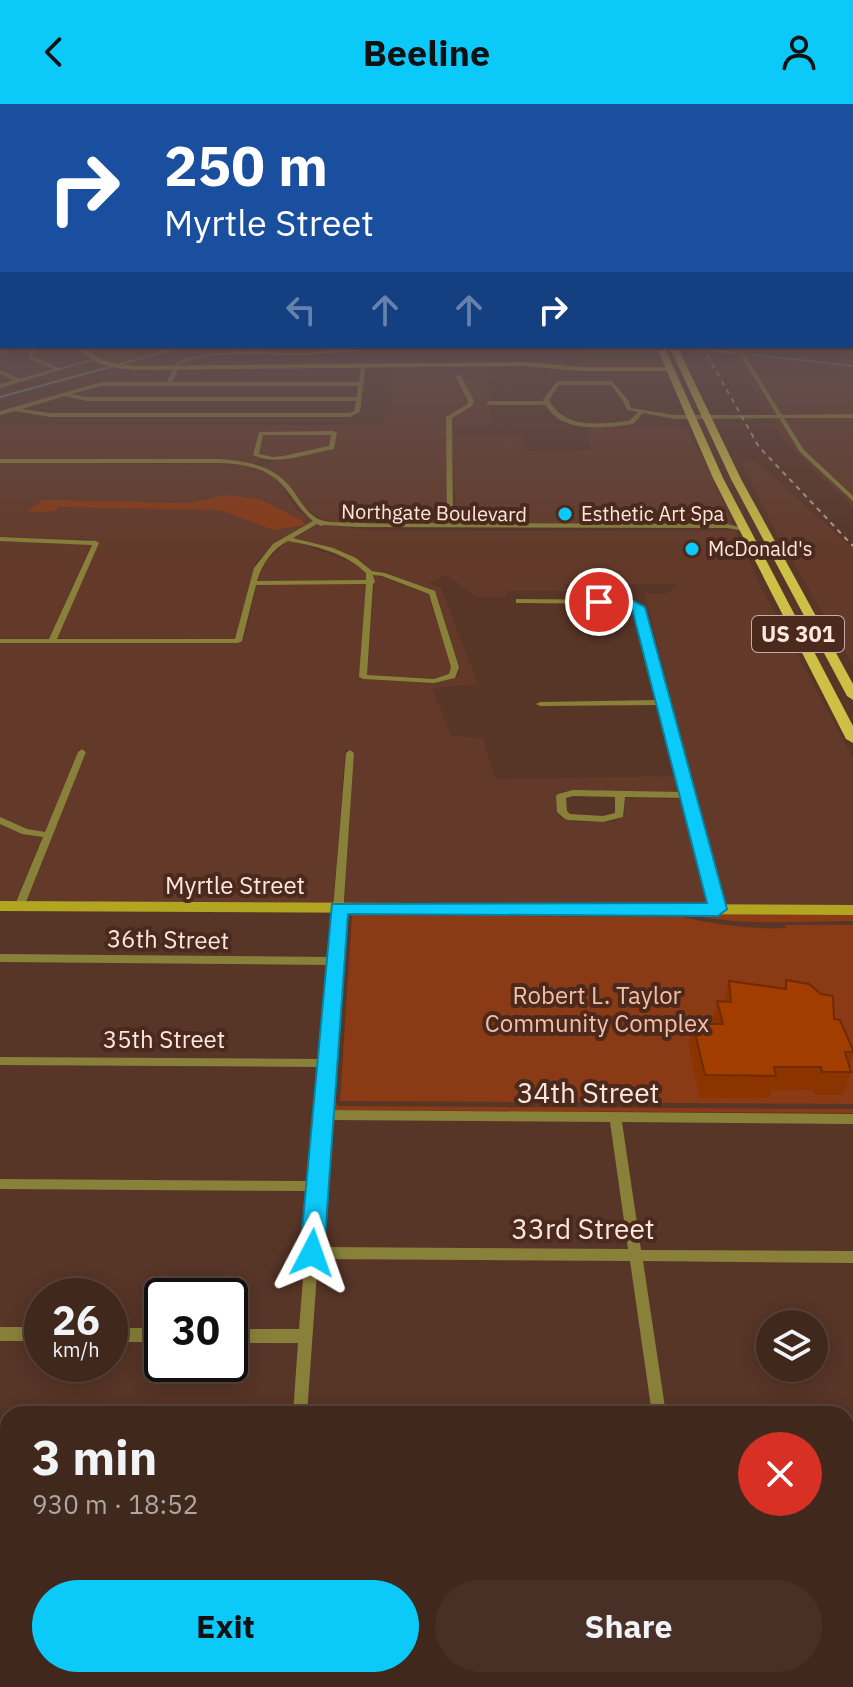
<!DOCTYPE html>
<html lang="en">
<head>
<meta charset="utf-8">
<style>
  :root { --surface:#41281d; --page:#483026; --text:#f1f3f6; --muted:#aea6a4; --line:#5a443b; --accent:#0bcafa }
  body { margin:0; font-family:"IBM Plex Sans",sans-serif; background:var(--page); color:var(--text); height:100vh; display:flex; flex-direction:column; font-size:30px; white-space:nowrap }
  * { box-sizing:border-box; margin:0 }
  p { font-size:26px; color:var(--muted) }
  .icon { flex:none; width:44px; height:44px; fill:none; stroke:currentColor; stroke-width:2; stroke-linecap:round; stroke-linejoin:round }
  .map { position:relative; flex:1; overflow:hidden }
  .details { position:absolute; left:0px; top:1302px; width:854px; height:282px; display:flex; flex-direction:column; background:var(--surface); border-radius:24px 24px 0 0; box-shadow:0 4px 20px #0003,0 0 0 2px var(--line) }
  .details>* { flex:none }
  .top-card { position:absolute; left:0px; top:0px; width:854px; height:244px; box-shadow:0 4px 20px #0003,0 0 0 2px var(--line); background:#1a4fa0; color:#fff; overflow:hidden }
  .fabs { position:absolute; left:756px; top:1206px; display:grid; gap:16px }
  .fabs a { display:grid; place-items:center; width:72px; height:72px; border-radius:50%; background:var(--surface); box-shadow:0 4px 20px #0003,0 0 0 2px var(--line); font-size:40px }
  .speed { position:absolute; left:24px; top:1174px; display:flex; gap:16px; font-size:40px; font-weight:700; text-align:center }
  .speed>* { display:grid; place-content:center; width:104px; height:104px; border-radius:50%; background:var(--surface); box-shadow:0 4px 20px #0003,0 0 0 2px var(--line); line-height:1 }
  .speed small { font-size:20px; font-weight:400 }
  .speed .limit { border:4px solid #111; border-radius:12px; background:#fff; color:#111 }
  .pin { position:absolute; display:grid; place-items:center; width:68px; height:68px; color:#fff; margin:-34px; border:4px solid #fff; border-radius:50%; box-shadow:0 2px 8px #0007 }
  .me { position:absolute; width:88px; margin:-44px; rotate:4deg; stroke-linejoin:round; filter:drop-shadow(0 0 6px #0008) }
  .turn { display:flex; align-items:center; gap:28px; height:168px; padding:0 32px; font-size:36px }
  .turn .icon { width:104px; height:104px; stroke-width:2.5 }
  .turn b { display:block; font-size:56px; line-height:68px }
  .lanes { display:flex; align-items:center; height:76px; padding:0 32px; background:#0003; justify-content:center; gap:40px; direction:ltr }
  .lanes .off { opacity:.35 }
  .round { display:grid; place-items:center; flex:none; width:84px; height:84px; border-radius:42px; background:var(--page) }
  .headline { display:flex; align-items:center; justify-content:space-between; height:136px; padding:0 32px }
  h1 { font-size:48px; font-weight:800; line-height:60px }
  .action { display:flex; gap:16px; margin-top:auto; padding:16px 32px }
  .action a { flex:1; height:92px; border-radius:48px; background:var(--accent); color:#111; font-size:32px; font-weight:800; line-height:92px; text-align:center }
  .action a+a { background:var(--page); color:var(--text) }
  header { display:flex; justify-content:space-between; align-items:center; height:104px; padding:0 32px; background:var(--accent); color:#111; font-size:36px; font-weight:800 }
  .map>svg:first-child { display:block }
  .built { fill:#633a29; fill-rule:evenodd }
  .green { fill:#8a3a14 }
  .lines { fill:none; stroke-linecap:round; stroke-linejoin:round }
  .stream { stroke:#6f9b83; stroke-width:2 }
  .street { fill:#89813a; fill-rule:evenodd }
  .secondary { fill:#b2a522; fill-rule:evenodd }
  .primary { fill:#cec047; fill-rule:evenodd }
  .rail { stroke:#b99e93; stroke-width:2; stroke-dasharray:5 5; stroke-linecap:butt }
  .wall { fill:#8b3400 }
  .shaded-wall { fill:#712b00 }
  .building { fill:#a23d00; stroke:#712b00; stroke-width:2 }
  .route { fill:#0bcafa; stroke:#0783a2; stroke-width:2 }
  .poi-dot { fill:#0bcafa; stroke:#4b2a1d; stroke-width:3 }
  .labels { text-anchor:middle; stroke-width:8; stroke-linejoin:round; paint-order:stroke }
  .far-street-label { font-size:20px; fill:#fde7de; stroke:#4b2a1d }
  .far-poi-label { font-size:20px; fill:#fde7de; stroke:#4b2a1d; text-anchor:start }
  .shield { fill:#4b2a1d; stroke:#c8aea4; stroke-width:2 }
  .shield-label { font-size:22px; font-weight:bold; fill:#fde7de }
  .street-label { font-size:24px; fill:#fde7de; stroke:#4b2a1d }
  .park-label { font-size:24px; fill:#f5bea8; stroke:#4b2a1d }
  .near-street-label { font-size:28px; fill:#fde7de; stroke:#4b2a1d }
</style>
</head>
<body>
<header><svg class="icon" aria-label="back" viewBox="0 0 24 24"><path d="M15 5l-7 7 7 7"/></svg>Beeline<svg class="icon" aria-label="person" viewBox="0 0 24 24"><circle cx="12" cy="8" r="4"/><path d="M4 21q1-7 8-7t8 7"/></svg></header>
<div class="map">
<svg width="853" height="1583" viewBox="0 0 853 1583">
  <rect width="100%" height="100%" fill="#573527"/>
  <g class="built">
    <polygon points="853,231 853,403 784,337 727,242 852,242"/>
    <polygon points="578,242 652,242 661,264 583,264"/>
    <polygon points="392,268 487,268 490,298 486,299 490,300 491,322 452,322 452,313 472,302 461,272 456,273 468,297 467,301 446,313 450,423 339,420 323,416 303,403 281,372 259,362 315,346 335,344 337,329 335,327 259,329 253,351 261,356 253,360 240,357 0,356 0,320 382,321 391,307"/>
    <polygon points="586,323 685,323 709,366 734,424 457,423 452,330 522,331 525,347 592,346"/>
    <polygon points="264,330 331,330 329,343 267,354 259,351"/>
    <polygon points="741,356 757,358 853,445 853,562 776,428"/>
    <path d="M0 358 244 361 270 370 280 379 296 405 316 417 279 437 256 458 235 535 57 534 99 439 86 435 0 433ZM225 391 261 395 302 416 273 426 220 406 146 403 29 404 104 398 191 399Z"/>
    <polygon points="321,419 364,426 735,427 763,487 853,654 853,802 722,801 645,490 666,490 678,480 563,480 568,487 506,487 506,493 476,493 447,471 428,479 441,484 478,580 432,584 451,632 483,634 495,675 679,672 683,688 563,687 556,692 557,708 561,714 573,718 614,718 625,712 625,694 685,695 711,801 344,800 354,646 345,646 333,800 26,799 87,646 79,645 15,798 0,798 0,539 238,539 245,532 257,481 367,480 359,575 434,579 454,575 459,570 460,562 436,489 386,468 373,467 362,457 294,433"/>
    <polygon points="289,436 357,460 367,469 368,476 258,477 264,459"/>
    <polygon points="0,437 92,440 49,534 0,534"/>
    <polygon points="375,471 428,490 451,563 449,571 434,574 367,572"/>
  </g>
  <g class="green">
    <path d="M83 242H191C144 247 126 277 83 242Z"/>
    <polygon points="225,391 260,395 302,416 305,421 273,426 220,406 58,403 56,407 27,408 42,396 191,399"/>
    <polygon points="344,809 349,809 335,997 338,1002 853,1005 853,1009 331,1006"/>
    <path d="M683 809 853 810V817C794 817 741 823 683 809Z"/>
    <path d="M352 811 682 813C716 821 751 825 786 824L785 821H853V1000L340 997Z"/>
  </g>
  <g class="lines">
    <g class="stream">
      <polyline points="686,243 735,249"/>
      <polyline points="755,251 853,262"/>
      <polyline points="0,293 186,242"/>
    </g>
    <g class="street">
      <rect x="0" y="231" width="2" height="4"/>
      <polygon points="33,242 37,242 33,252 59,264 96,254 98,255 0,284 0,280 14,276 0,270 0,266 20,275 53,265 28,254"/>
      <path d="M735 242H739L782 311 853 310V314H784L804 346 853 392V397L800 348 779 314 675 315 643 309 633 320C606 324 561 330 546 301H489L486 299 489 297H544L543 296 557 277H612L628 296 631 304 675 311H777ZM559 281H611L623 297 627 306 638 308 629 317C600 320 565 326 549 296Z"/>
      <path d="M367 244H551L553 245 551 246H367L308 251H216L196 254 181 260 172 278H359L361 261 366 260 360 308 350 313H50L15 307 0 311V307L102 278H167L177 258C217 243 261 249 303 249 325 248 346 245 367 244ZM102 282H358L357 293H87L71 290ZM65 292 87 297H356L354 307 349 309H50L22 305Z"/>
      <path d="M459 271 462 273 474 297 472 302 452 314 453 419 727 420 747 425 744 427 727 424 358 423 324 421 321 422 317 420 293 434 333 444 356 454 372 467 385 469 435 487 459 563 455 574 434 579 363 575 359 573 366 480 256 481 242 537 238 539H0V535H49L92 441 0 437V433L96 437 99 439 57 535H235L254 464 273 440 313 417C302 408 296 398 288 388 271 364 246 360 219 359H0V355H219C247 357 274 361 292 385 299 395 308 412 321 416 328 419 339 418 346 418 380 421 413 419 447 419L446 313 468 300V297L456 273ZM288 437C316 442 346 449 366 469V476L257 477C262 460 272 445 288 437ZM373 471 382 472 429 490 451 563 449 570 434 575 367 571 373 480 375 478Z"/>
      <path d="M334 327 337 329 334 345C308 349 277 363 253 351L259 328ZM263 331H331L329 342 283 352 273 353 259 350Z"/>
      <path d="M516 495 626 496 642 503 723 805 722 807H714L713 805 684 694 625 693 623 713 603 718 568 716 565 715 557 708 556 692 558 690 573 686 683 688 660 601 540 602 536 600 540 598 658 596 635 504 625 500 519 499H516ZM573 692 615 693V709L603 712 570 710 567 707 566 694Z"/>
      <polygon points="82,645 86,648 24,803 23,805 15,805 14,803 43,733 22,730 0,720 0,713 27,725 45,728 78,648"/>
      <path d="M350 646 354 649 340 854 341 857 339 860 329 1006 853 1010V1020L622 1018 641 1146 853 1147V1159L643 1157 666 1310H652L630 1157 318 1155 307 1310H293L298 1239H230V1225H299L310 1087 0 1085V1075L311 1077 320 963 0 961V953L321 955 329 861 0 858V850L329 853 346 649ZM328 1016 610 1018 628 1145 319 1143Z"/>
      <rect x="0" y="1223" width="42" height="14"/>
      <rect x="110" y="1224" width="52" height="14"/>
      <rect x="846" y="1317" width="7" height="14"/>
      <rect x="0" y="1409" width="8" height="16"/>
      <rect x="0" y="1529" width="8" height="18"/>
      <rect x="846" y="1530" width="7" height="18"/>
      <polygon points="65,1576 83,1576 81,1583 63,1583"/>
      <rect x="273" y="1576" width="18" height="7"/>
      <polygon points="483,1576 501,1576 502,1583 484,1583"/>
      <polygon points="689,1576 707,1576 708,1583 690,1583"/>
    </g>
    <g class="secondary">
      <path d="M77 242H84C97 257 115 260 135 262L523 258 582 263H670L674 265 670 267H582L523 262 135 266C113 264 91 261 77 242Z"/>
      <polygon points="0,797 853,801 853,811 0,807"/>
    </g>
    <g class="primary">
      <polygon points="656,242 664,242 723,374 853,622 853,639 846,635 713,374"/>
      <polygon points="669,242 677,242 741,375 853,580 853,596 847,592 731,375"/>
    </g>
    <polyline class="rail" points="702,242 759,343 853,442"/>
  </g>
  <polygon class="wall" points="786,876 834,915 853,946 853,950 849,962 851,968 843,991 815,991 813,986 772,986 769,994 700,994 689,943 693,920 712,920 717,897 724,898 729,877 784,885"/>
  <polygon class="shaded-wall" points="240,1576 245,1576 244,1583 239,1583"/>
  <g class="building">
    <polygon points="786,876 809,880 821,890 833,892 834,915 840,916 853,946 853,948 845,948 851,968 822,968 821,963 774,963 776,972 705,971 693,920 723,920 717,897 731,898 729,877 786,885"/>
    <polygon points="166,1576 240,1576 239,1583 165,1583"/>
  </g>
  <linearGradient id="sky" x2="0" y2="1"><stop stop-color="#301d15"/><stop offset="0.51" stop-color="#635152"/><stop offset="1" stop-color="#635152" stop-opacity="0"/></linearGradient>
  <rect width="853" height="453" fill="url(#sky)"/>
  <polygon class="route" points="599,494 628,494 645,503 727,805 718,812 348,810 324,1149 321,1157 312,1160 303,1157 300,1149 332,800 707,799 632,505 594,500 592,498"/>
  <g class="poi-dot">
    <circle cx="565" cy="410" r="8"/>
    <circle cx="692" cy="445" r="8"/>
  </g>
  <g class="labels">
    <g class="far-street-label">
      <text transform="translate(434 409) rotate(1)" y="7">Northgate Boulevard</text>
    </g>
    <g class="far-poi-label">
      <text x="581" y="417">Esthetic Art Spa</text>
      <text x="708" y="452">McDonald's</text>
    </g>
    <rect class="shield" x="752" y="512" width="92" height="36" rx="6"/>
    <g class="shield-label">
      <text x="798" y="538">US 301</text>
    </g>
    <g class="street-label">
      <text x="235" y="790">Myrtle Street</text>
      <text transform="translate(168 836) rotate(1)" y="8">36th Street</text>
      <text x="164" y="944">35th Street</text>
    </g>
    <g class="park-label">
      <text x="597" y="900">Robert L. Taylor<tspan x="597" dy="28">Community Complex</tspan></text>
    </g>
    <g class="near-street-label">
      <text x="588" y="999">34th Street</text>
      <text x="583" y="1135">33rd Street</text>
    </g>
  </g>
</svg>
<div class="fabs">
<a><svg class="icon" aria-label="layers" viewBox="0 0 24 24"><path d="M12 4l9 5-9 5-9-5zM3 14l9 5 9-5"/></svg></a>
</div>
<div class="speed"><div>26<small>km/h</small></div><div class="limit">30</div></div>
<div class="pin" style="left:599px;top:498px;background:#d93025"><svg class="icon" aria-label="arrive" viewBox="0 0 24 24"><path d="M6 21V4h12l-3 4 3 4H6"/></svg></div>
<svg class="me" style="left:312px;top:1149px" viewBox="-20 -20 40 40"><path d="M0-17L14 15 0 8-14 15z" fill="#0bcafa" stroke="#fff" stroke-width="4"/></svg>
<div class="top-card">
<div class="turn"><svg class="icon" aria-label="right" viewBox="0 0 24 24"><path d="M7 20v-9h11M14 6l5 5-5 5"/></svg><div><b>250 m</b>Myrtle Street</div></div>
<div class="lanes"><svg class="icon off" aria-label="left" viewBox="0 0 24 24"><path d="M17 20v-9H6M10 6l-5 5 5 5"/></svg><svg class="icon off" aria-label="ahead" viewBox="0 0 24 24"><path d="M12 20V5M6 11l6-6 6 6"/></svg><svg class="icon off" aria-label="ahead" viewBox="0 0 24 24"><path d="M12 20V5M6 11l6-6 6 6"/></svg><svg class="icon" aria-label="right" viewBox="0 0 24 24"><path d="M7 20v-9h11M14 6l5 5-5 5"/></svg></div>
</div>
<section class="details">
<div class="headline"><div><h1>3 min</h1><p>930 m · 18:52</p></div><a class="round" style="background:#d93025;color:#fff"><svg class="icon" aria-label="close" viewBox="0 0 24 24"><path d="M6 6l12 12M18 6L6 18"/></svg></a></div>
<div class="action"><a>Exit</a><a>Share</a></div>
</section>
</div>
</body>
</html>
